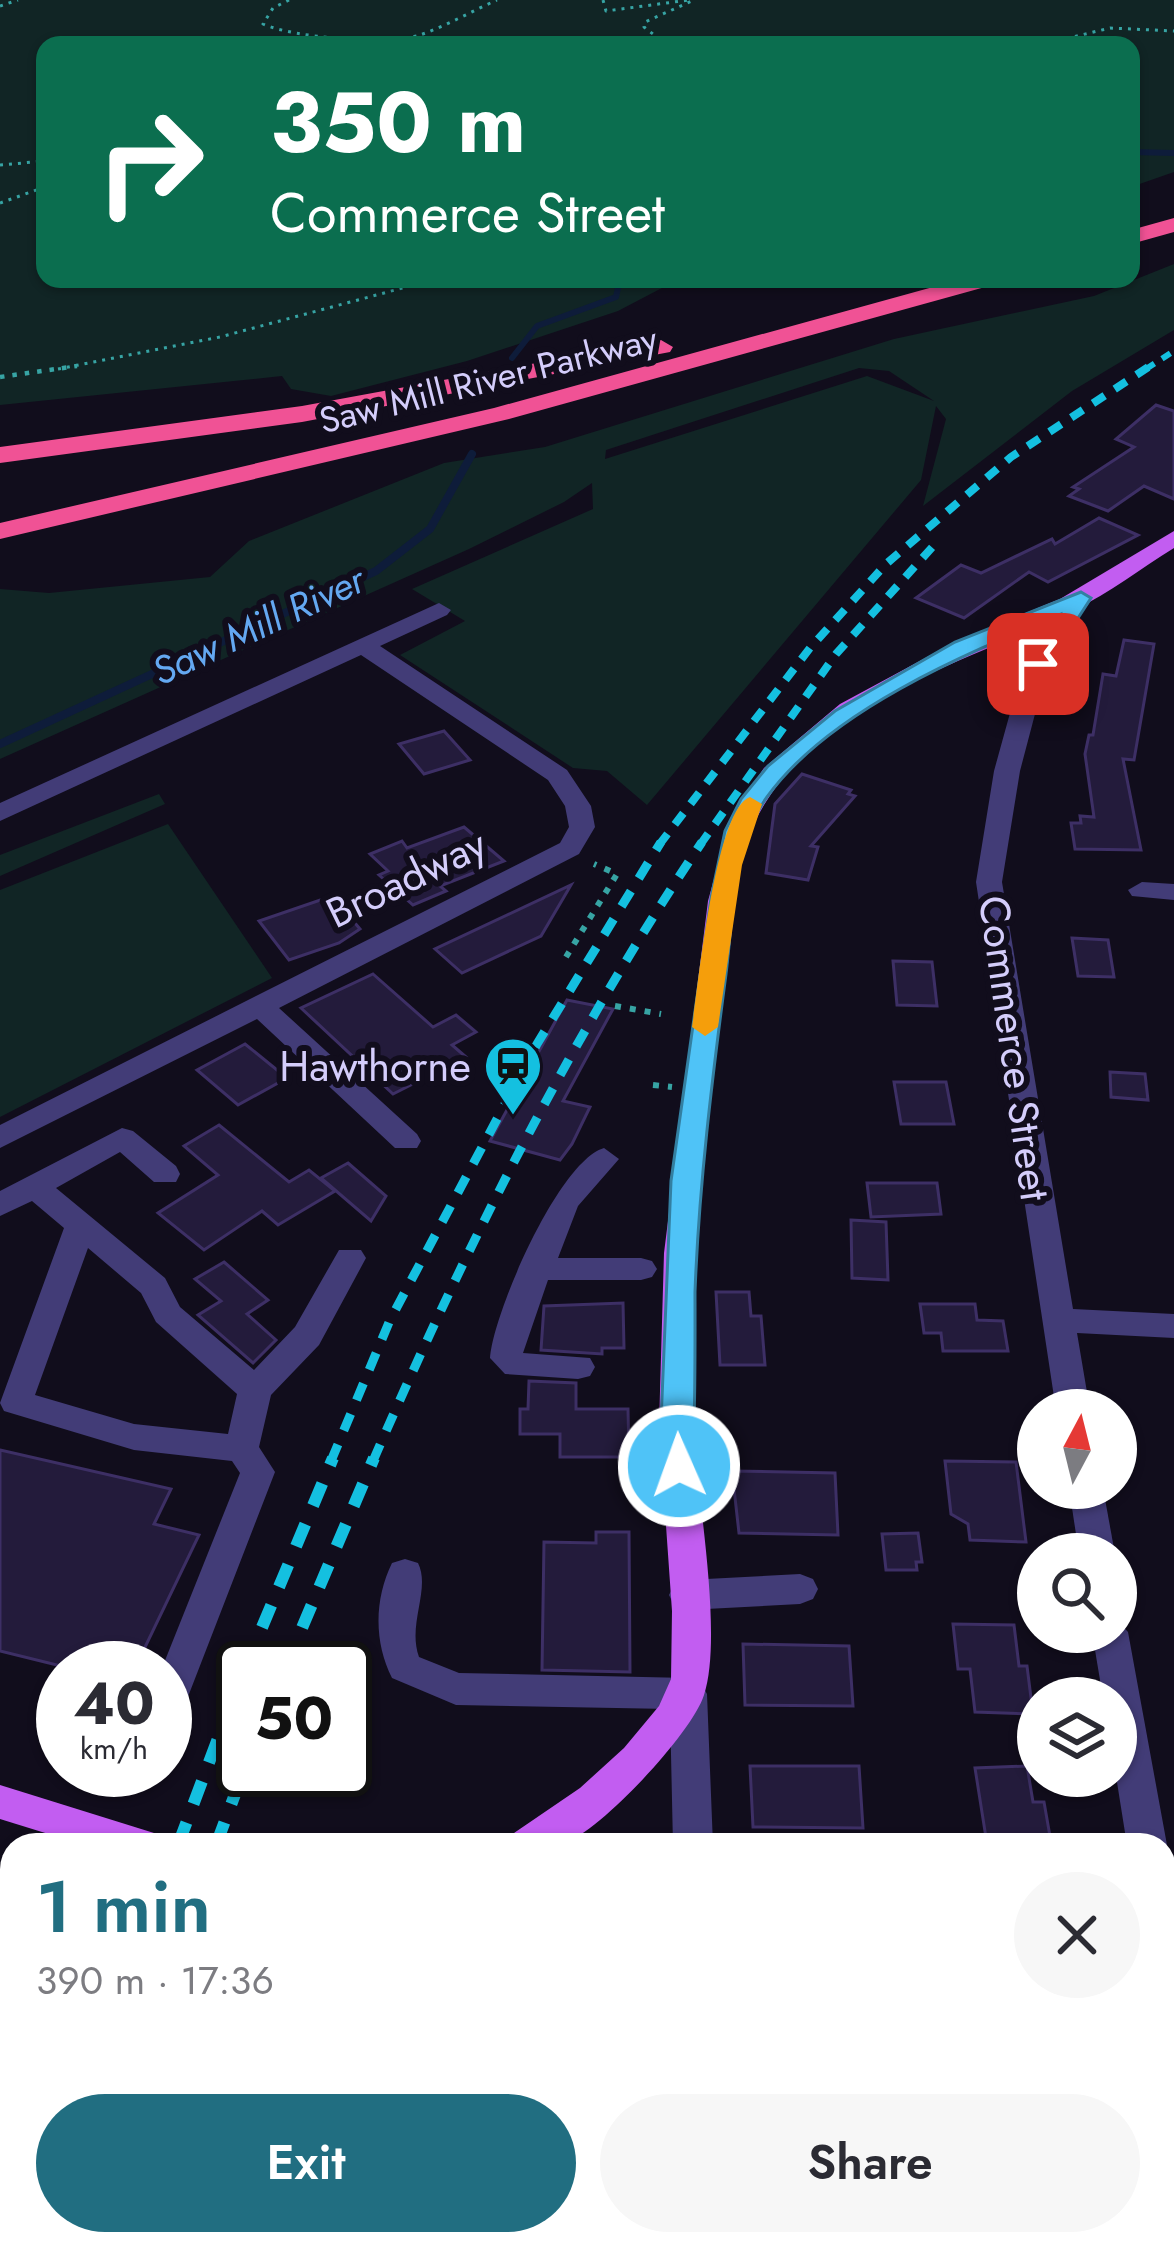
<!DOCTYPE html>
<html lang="en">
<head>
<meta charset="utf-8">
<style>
  :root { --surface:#fff; --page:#f7f7f7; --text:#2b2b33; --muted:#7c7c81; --accent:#216e81 }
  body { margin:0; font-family:Jost,sans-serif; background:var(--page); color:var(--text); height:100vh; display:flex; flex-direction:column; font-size:45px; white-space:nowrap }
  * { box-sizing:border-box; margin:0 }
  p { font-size:39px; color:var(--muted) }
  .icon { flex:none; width:66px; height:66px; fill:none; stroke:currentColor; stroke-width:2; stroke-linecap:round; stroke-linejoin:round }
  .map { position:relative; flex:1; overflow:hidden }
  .side { position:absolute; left:0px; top:1833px; width:1176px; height:423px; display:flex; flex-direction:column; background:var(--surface); border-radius:36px 36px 0 0; box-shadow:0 3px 9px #0004 }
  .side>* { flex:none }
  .hud { position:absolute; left:36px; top:36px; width:1104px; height:252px; border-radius:24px; box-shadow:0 3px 9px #0004; background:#0b6e4f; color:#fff; overflow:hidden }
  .needle { width:78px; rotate:7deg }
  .controls { position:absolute; left:1017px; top:1389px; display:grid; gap:24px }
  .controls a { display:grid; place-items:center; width:120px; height:120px; border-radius:50%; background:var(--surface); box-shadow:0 3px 9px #0004; font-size:60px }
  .speed { position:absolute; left:36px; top:1641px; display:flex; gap:24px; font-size:60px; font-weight:700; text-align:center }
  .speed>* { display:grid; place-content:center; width:156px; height:156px; border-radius:50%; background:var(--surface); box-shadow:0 3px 9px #0004; line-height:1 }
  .speed small { font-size:30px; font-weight:400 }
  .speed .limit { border:6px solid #111; border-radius:18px; background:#fff; color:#111 }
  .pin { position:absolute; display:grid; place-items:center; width:102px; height:102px; color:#fff; margin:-51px; border-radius:24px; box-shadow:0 6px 18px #0006 }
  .me { position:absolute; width:132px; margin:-66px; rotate:358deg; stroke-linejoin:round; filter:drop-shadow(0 0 9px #0008) }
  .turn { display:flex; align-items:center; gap:42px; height:252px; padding:0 36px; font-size:54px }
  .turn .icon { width:156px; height:156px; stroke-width:2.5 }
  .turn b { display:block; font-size:84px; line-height:102px }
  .round { display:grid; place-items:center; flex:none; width:126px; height:126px; border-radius:63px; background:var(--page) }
  .summary { display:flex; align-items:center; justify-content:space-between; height:204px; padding:0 36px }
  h1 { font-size:72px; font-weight:600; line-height:90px; color:var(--accent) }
  .primary-button { display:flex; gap:24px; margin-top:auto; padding:24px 36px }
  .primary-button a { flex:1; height:138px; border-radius:72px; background:var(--accent); color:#fff; font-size:48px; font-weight:600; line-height:138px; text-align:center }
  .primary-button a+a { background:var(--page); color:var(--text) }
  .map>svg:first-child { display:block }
  .green { fill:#112525; fill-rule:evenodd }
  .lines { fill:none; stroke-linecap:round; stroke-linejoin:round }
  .stream-far1 { stroke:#0e1c3a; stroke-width:6 }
  .stream { stroke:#0e1c3a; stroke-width:8 }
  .building { fill:#231b3b; stroke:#3d2f65; stroke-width:3 }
  .path-far2 { stroke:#37a4a4; stroke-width:3; stroke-dasharray:3 6; stroke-linecap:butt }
  .path-far1 { stroke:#37a4a4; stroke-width:4.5; stroke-dasharray:4.5 8; stroke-linecap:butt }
  .path { stroke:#37a4a4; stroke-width:6; stroke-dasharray:6 9; stroke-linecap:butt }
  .minor { fill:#423c77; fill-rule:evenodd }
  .major { fill:#c25df1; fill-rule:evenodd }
  .highway { fill:#f05295; fill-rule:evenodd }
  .rail-far3 { stroke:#14c0e0; stroke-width:6; stroke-dasharray:10 9; stroke-linecap:butt }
  .rail-far2 { stroke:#14c0e0; stroke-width:8; stroke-dasharray:14 12; stroke-linecap:butt }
  .rail-far1 { stroke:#14c0e0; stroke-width:9; stroke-dasharray:18 15; stroke-linecap:butt }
  .rail { stroke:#14c0e0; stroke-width:12; stroke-dasharray:24 20; stroke-linecap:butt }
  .route { fill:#4fc3f7; stroke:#337fa1; stroke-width:3 }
  .slow { fill:#f59e0b }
  .labels { text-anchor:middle; stroke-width:12; stroke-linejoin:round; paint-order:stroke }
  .far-street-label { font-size:36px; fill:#d4cdfb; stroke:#110d1c }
  .far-water-label { font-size:39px; font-style:italic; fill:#64a8f1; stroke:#110d1c }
  .street-label { font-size:42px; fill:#d4cdfb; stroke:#110d1c }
  .poi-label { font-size:42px; fill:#d4cdfb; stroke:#110d1c; text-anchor:end }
</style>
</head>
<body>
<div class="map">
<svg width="1174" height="2255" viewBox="0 0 1174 2255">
  <rect width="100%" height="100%" fill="#110d1c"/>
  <g class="green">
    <polygon points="0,0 1174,0 1174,172 1131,187 1131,45 45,45 45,279 679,279 618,311 467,361 331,396 291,389 282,376 0,405"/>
    <path d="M1174 264V330L1072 391 923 506 946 419 936 406 921 480 647 805 607 771 573 768 400 655 465 621 412 589 593 509 592 483 564 502 469 549 0 759V589L49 593 210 577 249 541 444 463 545 447 894 339 1094 296ZM859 368 889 371 934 401 867 376 605 459 606 450Z"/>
    <polygon points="159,794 165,804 0,876 0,855"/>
    <polygon points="168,824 272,978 0,1117 0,890"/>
  </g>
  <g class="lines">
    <g class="stream-far1">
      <polyline points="1131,152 1174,153"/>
      <polyline points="512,358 537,326 616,297 620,279"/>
    </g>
    <polyline class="stream" points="0,744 376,571 430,529 472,454"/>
  </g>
  <g class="building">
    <polygon points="1156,405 1174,411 1174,499 1144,486 1108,511 1069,496 1079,489 1073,487 1134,447 1116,439"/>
    <polygon points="1099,518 1138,535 1048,582 1029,572 964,618 916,598 961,565 981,573 1052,539 1055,544"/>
    <polygon points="1124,640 1154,644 1134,760 1123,759 1141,850 1075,849 1071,823 1081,823 1080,816 1094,817 1085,754 1089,735 1093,735 1103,674 1116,676"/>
    <polygon points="444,731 470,760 424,774 399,744"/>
    <polygon points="802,774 851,790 848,794 855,796 811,846 818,847 808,880 766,873 775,804"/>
    <polygon points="464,827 504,861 440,886 446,891 413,905 379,875 388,871 370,854 402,841 407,848"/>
    <polygon points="571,885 541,936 462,973 435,949"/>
    <polygon points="332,896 360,929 339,943 289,960 259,921"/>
    <polygon points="1072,938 1108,940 1114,977 1078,976"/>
    <polygon points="893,961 932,962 937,1006 897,1005"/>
    <polygon points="373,974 433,1027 456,1015 476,1032 452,1045 466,1057 393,1094 301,1008"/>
    <polygon points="567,1000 613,1009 563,1101 590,1107 572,1144 560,1160 490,1141"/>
    <polygon points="245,1044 287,1078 238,1105 197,1070"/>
    <polygon points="1110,1072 1145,1074 1148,1100 1111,1097"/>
    <polygon points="894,1082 946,1082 954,1124 901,1124"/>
    <polygon points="219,1125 289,1182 309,1170 335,1191 278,1225 262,1211 204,1250 158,1213 218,1175 184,1146"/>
    <polygon points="348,1163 386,1196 371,1221 321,1178"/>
    <polygon points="867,1183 937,1183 941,1214 871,1217"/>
    <polygon points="851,1220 886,1222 888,1280 852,1278"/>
    <polygon points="224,1262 268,1300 247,1314 276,1340 253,1363 198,1315 221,1301 195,1279"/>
    <polygon points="716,1292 749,1292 751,1316 761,1316 765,1365 720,1365"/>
    <polygon points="623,1303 624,1348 602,1348 602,1354 541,1350 544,1306"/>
    <polygon points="920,1304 975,1304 977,1320 1003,1321 1008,1351 943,1351 941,1333 924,1333"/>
    <polygon points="529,1381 576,1383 576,1409 628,1409 629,1457 560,1457 560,1434 520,1434 520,1409 528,1409"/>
    <polygon points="0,1450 171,1489 154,1524 199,1535 135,1668 69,1668 0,1651"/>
    <polygon points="945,1461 1016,1462 1026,1542 970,1540 968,1524 951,1514"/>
    <polygon points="732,1471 835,1473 838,1535 739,1533"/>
    <polygon points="596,1532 629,1532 630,1672 542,1670 544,1542 596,1543"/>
    <polygon points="918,1533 922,1562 916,1562 917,1570 886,1570 882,1534"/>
    <polygon points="953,1624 1014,1625 1019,1666 1027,1666 1033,1714 975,1712 970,1669 958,1669"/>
    <polygon points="743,1644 849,1646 853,1706 745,1705"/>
    <polygon points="750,1766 859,1766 863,1828 753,1827"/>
    <polygon points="1027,1766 1033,1802 1044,1802 1051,1842 987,1844 975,1768"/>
  </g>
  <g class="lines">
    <g class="path-far2">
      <path d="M289 0 273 8 263 24C294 38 387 45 420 35 446 26 472 11 497 0"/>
      <polyline points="603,0 606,11 689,0"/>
      <polyline points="0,6 18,0"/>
      <polyline points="667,45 644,27 645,22 694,0"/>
      <polyline points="1040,45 1110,28 1174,31"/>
      <polyline points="0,165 45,161"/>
      <polyline points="0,203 45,187"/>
      <polyline points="58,369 220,337 436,279"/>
    </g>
    <polyline class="path-far1" points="0,377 77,366"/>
    <g class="path">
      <polyline points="566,957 617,874 594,864"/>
      <polyline points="615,1006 661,1014"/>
      <polyline points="653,1085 672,1087"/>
    </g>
    <g class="minor">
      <polygon points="1081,591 1093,598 1071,628 1040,695 1020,771 1002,882 1073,1309 1174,1314 1174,1338 1077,1333 1090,1410 1056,1410 976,882 994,771 1015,695 1048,627 1073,593"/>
      <polygon points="439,603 451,610 447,615 380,646 567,770 591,806 595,827 579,854 279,1008 417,1134 421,1141 417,1148 395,1148 257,1019 0,1148 0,1125 560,843 569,827 565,806 548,780 361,655 0,821 0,803"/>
      <polygon points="1142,882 1174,884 1174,900 1132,896 1128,890"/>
      <path d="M122 1128 133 1131 176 1166 180 1174 176 1182H154L120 1152 56 1188 165 1278 180 1307 254 1370 295 1327 339 1250H361L366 1258 319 1345 271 1395 259 1447 275 1472 184 1707 178 1718 165 1723 162 1668 240 1473 232 1461 134 1450 4 1411 0 1403 64 1228 32 1201 0 1216V1191ZM88 1248 141 1293 156 1322 237 1394 228 1434 134 1424 35 1395Z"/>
      <path d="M604 1148 619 1159 578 1206 558 1258H641L652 1261 657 1269 652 1277 641 1280H548L523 1353 590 1358 595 1367 590 1376 578 1379 505 1374 490 1358C493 1313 559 1161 604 1148Z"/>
      <polygon points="1069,1488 1103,1488 1115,1554 1079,1554"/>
      <path d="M405 1559 418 1563C431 1589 407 1624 419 1657L459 1673 688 1678 701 1683 707 1694 713 1845H673L670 1709 456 1705 392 1678C374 1642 374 1600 392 1563Z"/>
      <polygon points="800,1574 813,1579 818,1589 813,1599 800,1604 687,1610 674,1605 669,1595 674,1585 687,1580"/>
      <polygon points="1116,1619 1128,1632 1167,1845 1164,1850 1164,1845 1127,1845 1116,1776 1116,1698 1103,1698 1092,1632 1116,1632"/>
      <polygon points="1164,1925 1174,1928 1174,2020 1164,2016"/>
      <polygon points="0,1930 12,1934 12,1972 0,1967"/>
      <polygon points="686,2244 730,2244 731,2255 687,2255"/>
    </g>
    <g class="major">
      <path d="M1174 531V548C1141 568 1110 593 1074 610 967 663 830 695 764 805 734 854 735 916 727 972 707 1123 683 1279 693 1432 698 1498 723 1637 704 1695 692 1733 601 1831 563 1844 548 1850 524 1845 508 1845L514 1833 580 1788 624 1748 659 1706 671 1679 672 1611 659 1426 664 1253 708 901 731 817 764 768 840 704 957 641 1060 599Z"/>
      <polygon points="0,1785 154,1833 160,1845 84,1845 0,1819"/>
    </g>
    <g class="highway">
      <polygon points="1174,218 1174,232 1131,244 1131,230"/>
      <polygon points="962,279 1000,279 996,284 509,419 0,539 0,523 494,408"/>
      <polygon points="661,340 673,347 670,352 302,422 0,463 0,447 302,406"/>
    </g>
    <polyline class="rail-far3" points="1146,369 1174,351"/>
    <g class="rail-far2">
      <polyline points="659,845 810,648 886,564 1011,457 1150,366"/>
      <polyline points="700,845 836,654 936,543"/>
    </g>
    <g class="rail-far1">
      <polyline points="331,1461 390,1320 537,1044 661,842"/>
      <path d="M373 1461C466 1247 571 1036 702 842"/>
    </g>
    <g class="rail">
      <polyline points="245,1668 333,1458"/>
      <polyline points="285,1668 374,1458"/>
      <polyline points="178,1845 243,1672"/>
      <polyline points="216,1845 244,1770"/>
      <polyline points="44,2255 48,2244"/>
      <polyline points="73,2255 76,2244"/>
    </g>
  </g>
  <path class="route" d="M1081 592 1091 598 1045 669H1030L1027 664 1059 615C963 655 829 711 767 797 733 844 733 918 726 974 712 1080 699 1185 695 1292 695 1319 696 1462 690 1474H668L661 1422 671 1181 711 898 725 831 741 799 768 766 835 711 955 642Z"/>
  <path class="slow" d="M750 797 762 804 742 865 718 1027 705 1036 692 1027C698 988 715 809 750 797Z"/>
  <defs>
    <g id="station-pin" transform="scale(3)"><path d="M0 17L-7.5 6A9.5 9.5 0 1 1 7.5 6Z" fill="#14c0e0" stroke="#110d1c"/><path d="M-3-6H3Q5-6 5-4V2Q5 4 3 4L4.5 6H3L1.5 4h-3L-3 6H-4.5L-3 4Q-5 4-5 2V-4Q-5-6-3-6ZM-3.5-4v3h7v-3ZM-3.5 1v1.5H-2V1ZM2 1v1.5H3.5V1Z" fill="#111"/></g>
  </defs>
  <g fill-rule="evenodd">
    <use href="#station-pin" x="513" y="1066"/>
  </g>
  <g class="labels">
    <g class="far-street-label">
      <text transform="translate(488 379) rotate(-14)" y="13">Saw Mill River Parkway</text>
    </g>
    <g class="far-water-label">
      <text transform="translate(258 625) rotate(-25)" y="14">Saw Mill River</text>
    </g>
    <g class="street-label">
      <text transform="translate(406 878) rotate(-26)" y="15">Broadway</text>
      <text transform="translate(1015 1048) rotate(82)" y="15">Commerce Street</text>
    </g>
    <g class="poi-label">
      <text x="471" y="1081">Hawthorne</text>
    </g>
  </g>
</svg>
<div class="controls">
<a><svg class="needle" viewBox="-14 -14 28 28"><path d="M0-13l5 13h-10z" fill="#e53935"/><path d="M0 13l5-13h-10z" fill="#7c7c81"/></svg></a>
<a><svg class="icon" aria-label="search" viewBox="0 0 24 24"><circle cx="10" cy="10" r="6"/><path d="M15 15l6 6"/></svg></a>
<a><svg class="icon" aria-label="layers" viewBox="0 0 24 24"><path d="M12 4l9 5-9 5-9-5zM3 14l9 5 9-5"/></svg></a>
</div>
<div class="speed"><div>40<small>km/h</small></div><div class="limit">50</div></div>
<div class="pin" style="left:1038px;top:664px;background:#d93025"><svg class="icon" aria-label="arrive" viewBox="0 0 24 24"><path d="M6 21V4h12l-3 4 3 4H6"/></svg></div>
<svg class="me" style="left:679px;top:1466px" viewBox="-20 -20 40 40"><circle r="17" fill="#4fc3f7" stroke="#fff" stroke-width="3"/><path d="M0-11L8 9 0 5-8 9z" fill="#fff"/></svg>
<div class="hud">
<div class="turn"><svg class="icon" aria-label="right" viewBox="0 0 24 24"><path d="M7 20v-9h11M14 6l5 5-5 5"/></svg><div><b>350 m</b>Commerce Street</div></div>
</div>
<section class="side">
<div class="summary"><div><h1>1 min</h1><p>390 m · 17:36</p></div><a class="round"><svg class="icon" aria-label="close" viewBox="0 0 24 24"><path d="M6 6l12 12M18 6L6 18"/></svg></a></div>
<div class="primary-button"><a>Exit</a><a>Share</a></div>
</section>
</div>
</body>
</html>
